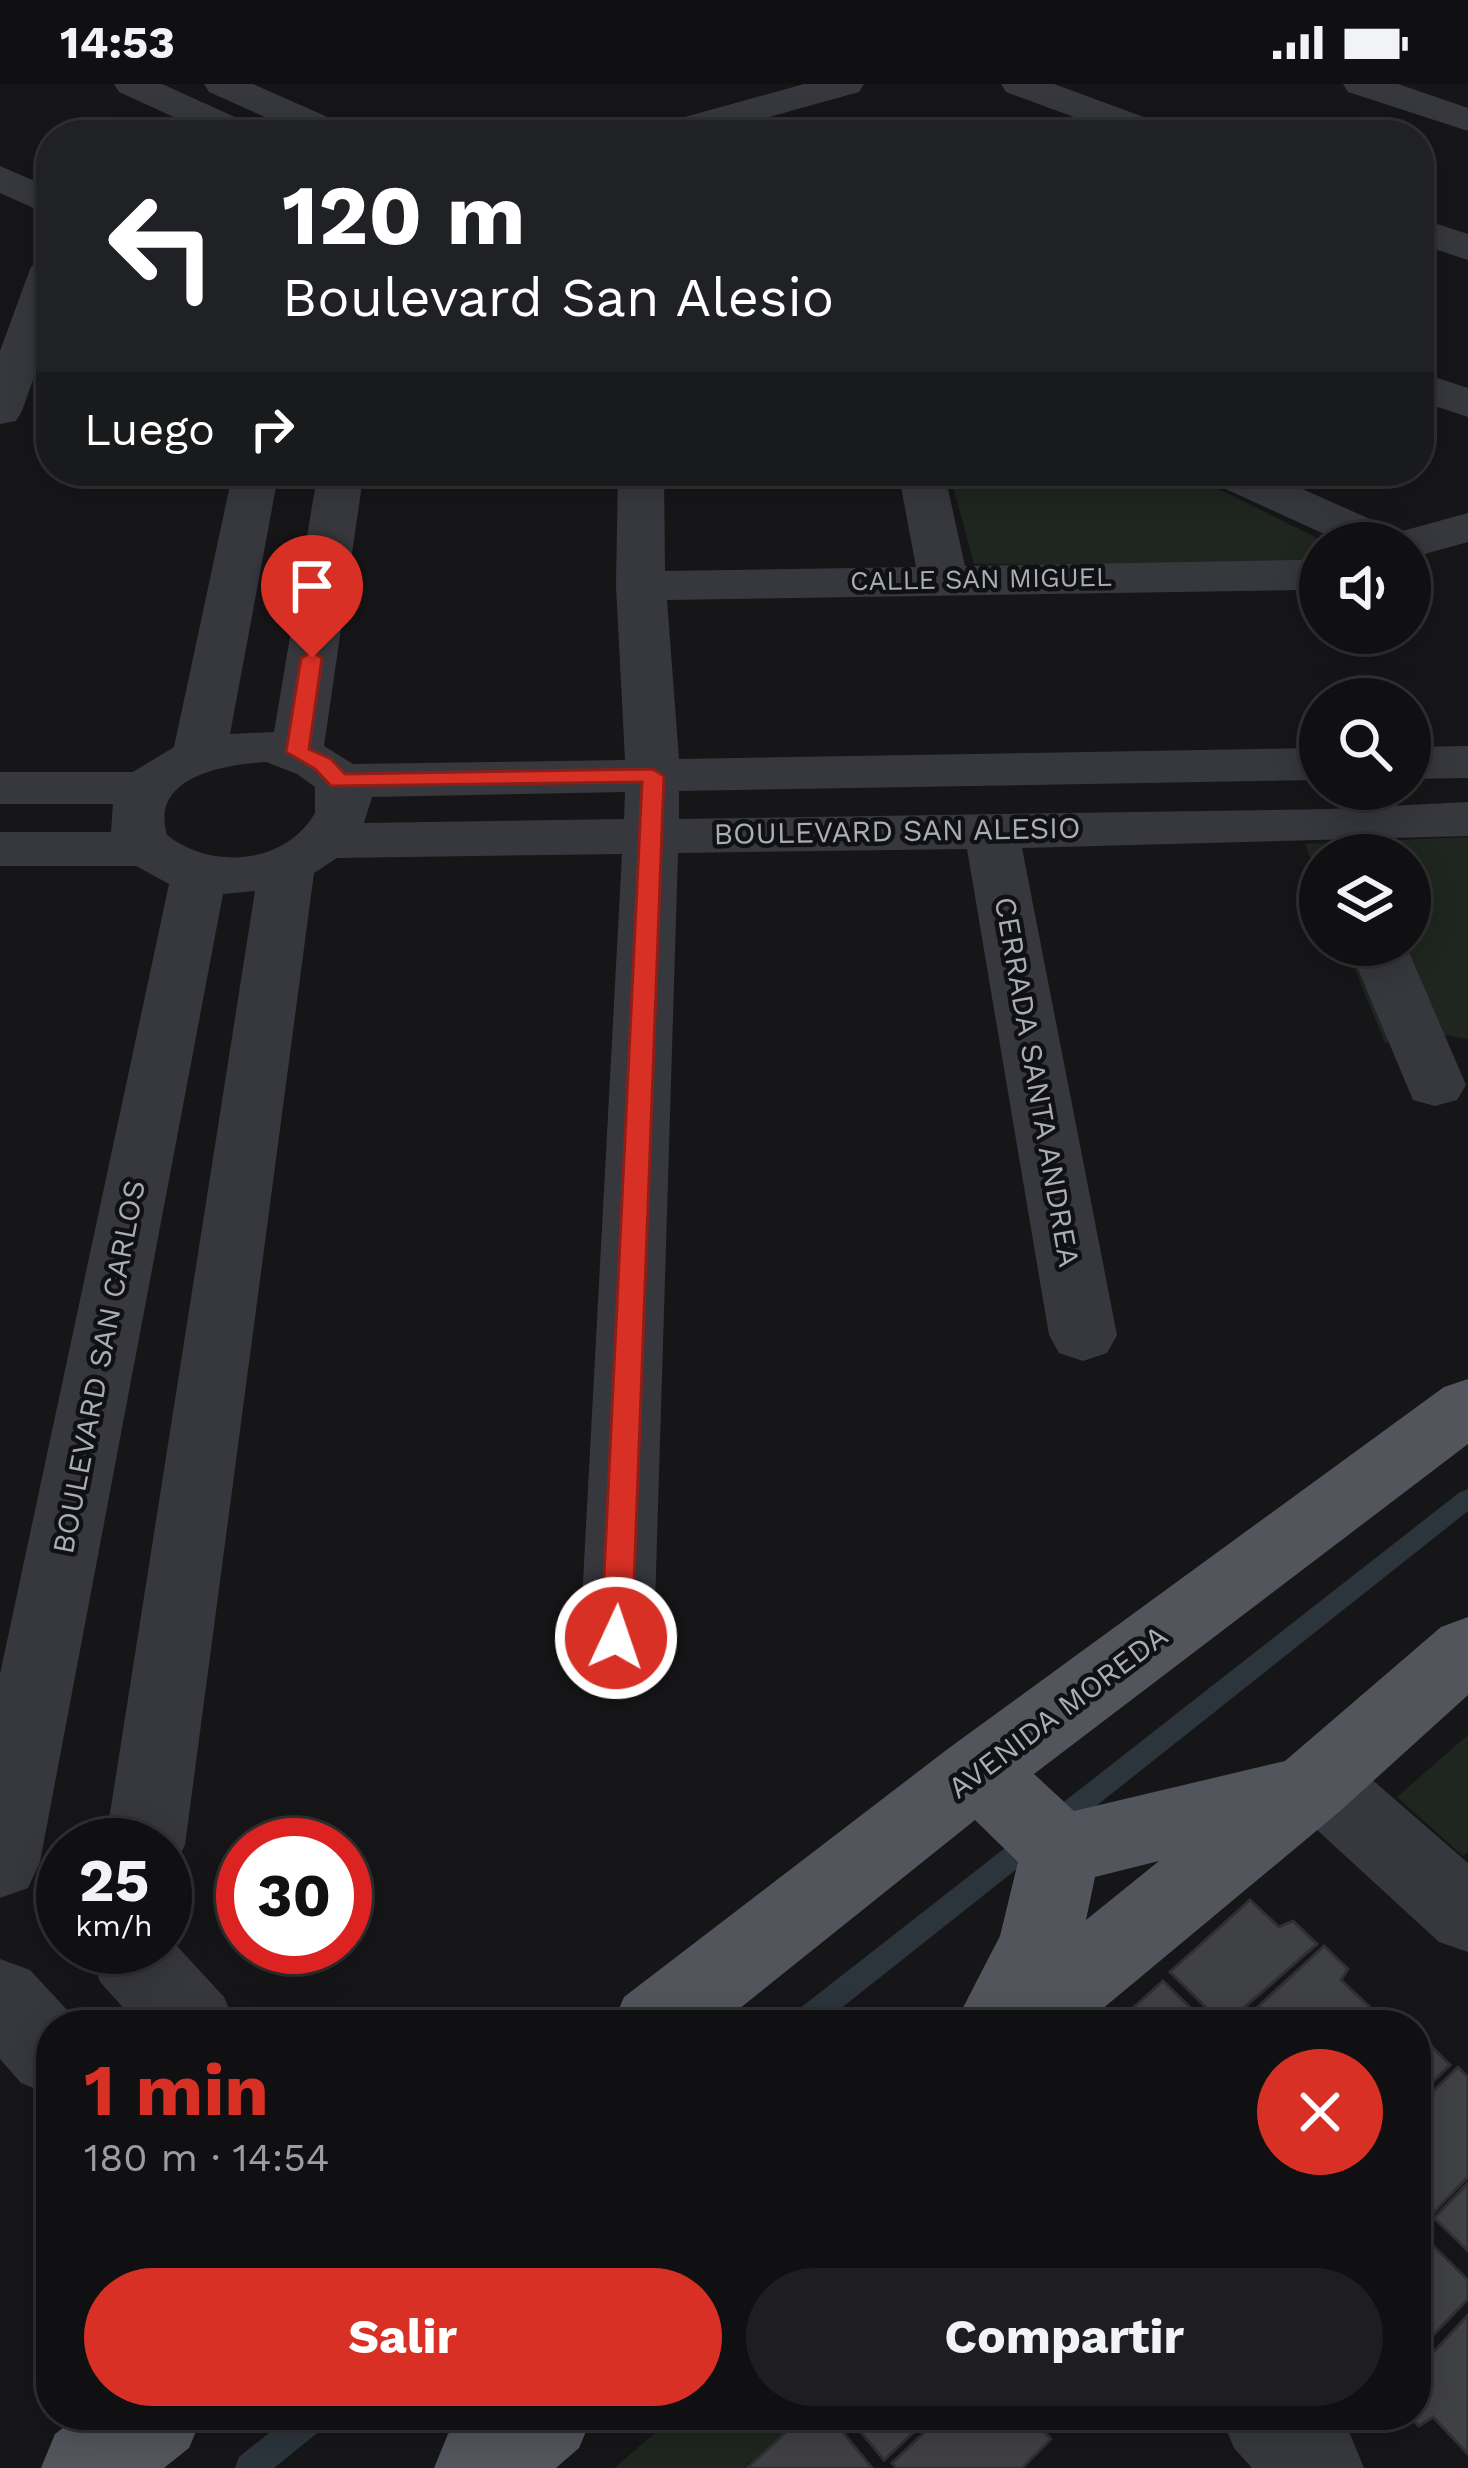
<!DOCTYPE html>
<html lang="es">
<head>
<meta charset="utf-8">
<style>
  :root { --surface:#101012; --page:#1e1e20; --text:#f1f3f6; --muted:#9c9d9f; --line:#303032; --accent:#d93025 }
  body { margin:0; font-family:"Work Sans",sans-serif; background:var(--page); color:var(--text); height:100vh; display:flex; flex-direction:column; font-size:45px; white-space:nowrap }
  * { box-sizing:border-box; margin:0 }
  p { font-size:39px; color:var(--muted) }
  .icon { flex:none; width:66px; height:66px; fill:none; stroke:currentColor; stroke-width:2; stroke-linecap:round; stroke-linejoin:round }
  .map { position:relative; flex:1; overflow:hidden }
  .side { position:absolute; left:36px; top:1926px; width:1395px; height:420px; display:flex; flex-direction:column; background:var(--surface); border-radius:48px; box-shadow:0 6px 30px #0003,0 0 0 3px var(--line) }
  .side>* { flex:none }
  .hud { position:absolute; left:36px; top:36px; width:1398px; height:366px; border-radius:48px; box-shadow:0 6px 30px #0003,0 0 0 3px var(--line); background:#202124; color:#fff; overflow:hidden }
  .fabs { position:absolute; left:1299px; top:438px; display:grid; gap:24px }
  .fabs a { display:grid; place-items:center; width:132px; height:132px; border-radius:50%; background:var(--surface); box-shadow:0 6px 30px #0003,0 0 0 3px var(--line); font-size:60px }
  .speed { position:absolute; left:36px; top:1734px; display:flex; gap:24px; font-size:60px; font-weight:700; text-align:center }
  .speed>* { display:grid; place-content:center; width:156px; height:156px; border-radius:50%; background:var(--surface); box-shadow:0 6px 30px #0003,0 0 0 3px var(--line); line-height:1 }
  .speed small { font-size:30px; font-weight:400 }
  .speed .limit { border:18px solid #d22; background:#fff; color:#111 }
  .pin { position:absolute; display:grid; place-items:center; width:102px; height:102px; color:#fff; margin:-123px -51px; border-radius:50% 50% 50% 0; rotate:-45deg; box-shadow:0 0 12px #0007 }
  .pin .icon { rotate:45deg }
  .me { position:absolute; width:132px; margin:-66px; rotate:3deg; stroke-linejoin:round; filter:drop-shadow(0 0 9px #0008) }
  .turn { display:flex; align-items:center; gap:42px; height:252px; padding:0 48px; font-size:54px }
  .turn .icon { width:156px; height:156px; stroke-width:2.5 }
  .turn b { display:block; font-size:84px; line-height:102px }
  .then { display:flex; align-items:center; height:114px; padding:0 48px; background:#0003; gap:24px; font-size:45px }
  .round { display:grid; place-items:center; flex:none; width:126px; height:126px; border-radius:63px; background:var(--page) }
  .overview { display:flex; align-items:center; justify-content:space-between; height:204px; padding:0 48px }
  h1 { font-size:72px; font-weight:700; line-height:90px; color:var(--accent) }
  .cta { display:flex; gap:24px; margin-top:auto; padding:24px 48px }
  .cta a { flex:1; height:138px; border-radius:72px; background:var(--accent); color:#fff; font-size:48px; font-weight:700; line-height:138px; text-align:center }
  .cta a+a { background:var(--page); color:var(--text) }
  .status { display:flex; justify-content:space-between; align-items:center; height:84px; padding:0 60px; background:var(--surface); direction:ltr }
  .status svg { height:33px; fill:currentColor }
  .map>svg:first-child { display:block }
  .green { fill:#1e261f }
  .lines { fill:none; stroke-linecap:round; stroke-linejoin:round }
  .stream { fill:#2c353c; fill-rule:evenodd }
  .building { fill:#404145; stroke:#303034; stroke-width:3 }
  .minor { fill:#37383d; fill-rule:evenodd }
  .major { fill:#53555c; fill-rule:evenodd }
  .route { fill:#d93025; stroke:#8d1f18; stroke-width:3 }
  .labels { text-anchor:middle; stroke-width:9; stroke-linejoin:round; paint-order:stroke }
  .far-street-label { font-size:27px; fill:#a8adb8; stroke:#111113 }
  .street-label { font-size:30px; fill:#a8adb8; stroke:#111113 }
</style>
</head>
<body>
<div class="status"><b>14:53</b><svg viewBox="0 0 49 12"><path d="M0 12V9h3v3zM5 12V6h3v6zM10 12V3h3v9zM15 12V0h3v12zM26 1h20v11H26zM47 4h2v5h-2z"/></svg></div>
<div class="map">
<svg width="1468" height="2384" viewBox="0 0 1468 2384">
  <rect width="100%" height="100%" fill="#161618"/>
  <g class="green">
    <polygon points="949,387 1183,387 1327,459 1320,459 1320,469 1288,481 974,480"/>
    <polygon points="1468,753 1468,955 1425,948 1385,959 1345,861 1410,861 1410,771 1320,771 1320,798 1305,760"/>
    <polygon points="1468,1651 1468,1768 1463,1772 1397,1713"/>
    <polygon points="676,2331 804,2331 744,2384 614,2384"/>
  </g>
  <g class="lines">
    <g class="stream">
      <polygon points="1468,1405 1468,1427 820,1941 786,1941 790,1932 1460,1408"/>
      <polygon points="291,2331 330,2331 326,2342 274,2384 235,2384 239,2373"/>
    </g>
  </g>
  <g class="building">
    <polygon points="1250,1816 1279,1843 1293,1837 1317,1860 1224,1941 1170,1888"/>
    <polygon points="1324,1862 1348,1885 1341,1896 1373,1926 1357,1941 1238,1941"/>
    <polygon points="1163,1897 1208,1941 1114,1941"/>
    <polygon points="1425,1956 1450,1981 1416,2014 1416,1962"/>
    <polygon points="1458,1983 1468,1993 1468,2093 1429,2133 1416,2120 1416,2024"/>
    <polygon points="1468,2099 1468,2167 1434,2134"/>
    <polygon points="1416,2145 1468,2196 1468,2215 1416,2269"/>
    <polygon points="1468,2231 1468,2370 1433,2333 1419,2342 1408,2331 1416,2331 1416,2287"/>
    <polygon points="805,2331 829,2331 872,2384 747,2384"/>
    <polygon points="847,2331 932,2331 884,2376"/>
    <polygon points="943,2331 1029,2331 1051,2355 1022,2384 896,2384 892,2379"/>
  </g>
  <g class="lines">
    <g class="minor">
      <polygon points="114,0 162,0 257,43 263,51 213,51 119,8"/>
      <polygon points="204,0 253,0 350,43 356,51 305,51 209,8"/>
      <polygon points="804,0 864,0 859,8 704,51 643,51 649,43"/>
      <polygon points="1001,0 1054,0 1171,43 1177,51 1123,51 1006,8"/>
      <polygon points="1343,0 1398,0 1468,24 1468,47 1348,8"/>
      <polygon points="0,82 51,104 51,132 0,109"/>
      <polygon points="1419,134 1468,150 1468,176 1419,160"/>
      <polygon points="51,173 51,245 22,327 16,337 0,340 0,267 30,185 36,176"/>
      <polygon points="1419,288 1468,304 1468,333 1419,317"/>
      <path d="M233 387H279L230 650 274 648 318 387H364L324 662 353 680 625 676 616 502 618 387H664L665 487 916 483 898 387H944L965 482 1300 476 1320 471V501L1302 506 667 516 679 675 1320 664V696L679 707V735L1329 725 1468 718V752L1022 764 1117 1251 1107 1269 1083 1277 1059 1269 1049 1251 967 765 678 769 654 1554 643 1576 617 1586 591 1576 580 1554 622 770 337 774 314 789 185 1761 173 1786 165 1789V1761H105L255 807 223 810 40 1778 28 1804 0 1814V1590L169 800 136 782H0V748H111L113 720H0V688H133L174 663ZM266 678 297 690 315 703V729C285 781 211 786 167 751 150 692 224 681 266 678ZM625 708 624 735 364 739 372 713Z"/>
      <polygon points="1201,387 1262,387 1399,448 1468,429 1468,458 1410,474 1410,459 1344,459 1208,397"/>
      <polygon points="1468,662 1468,694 1410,695 1410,663"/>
      <polygon points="1348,861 1406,861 1466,1001 1457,1016 1435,1022 1413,1016"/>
      <polygon points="1318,1662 1346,1673 1468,1779 1468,1868 1439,1858 1290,1721 1279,1697 1290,1673"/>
      <polygon points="165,1849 224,1913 236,1941 139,1941 100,1898 89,1863 165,1863"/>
      <polygon points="0,1875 30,1886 81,1941 51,1941 51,2011 21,1999 0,1975"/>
      <polygon points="1220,2331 1331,2331 1350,2350 1364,2384 1252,2384 1234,2364"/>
    </g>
    <g class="major">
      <path d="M1468 1295V1360L1034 1690 1074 1727 1285 1677 1441 1543 1468 1533V1611L1339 1728 1083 1941H954L1000 1852 1018 1778 975 1736 719 1941H612L624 1913 949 1664 1444 1303ZM1159 1777 1086 1836 1095 1793Z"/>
      <polygon points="80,2331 203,2331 189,2364 164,2384 41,2384 55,2350"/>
      <polygon points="472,2331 593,2331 579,2364 556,2384 434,2384 448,2350"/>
    </g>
  </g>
  <polygon class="route" points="312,568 322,574 309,665 331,675 345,690 653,685 664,692 632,1554 627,1563 616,1567 606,1563 601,1554 642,698 331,702 315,685 286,668 301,574"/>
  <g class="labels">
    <g class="far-street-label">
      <text transform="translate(981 495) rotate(-1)" y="9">CALLE SAN MIGUEL</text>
    </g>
    <g class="street-label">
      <text transform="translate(897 747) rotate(-1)" y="10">BOULEVARD SAN ALESIO</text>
      <text transform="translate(1037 998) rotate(80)" y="10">CERRADA SANTA ANDREA</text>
      <text transform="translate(99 1283) rotate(-79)" y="10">BOULEVARD SAN CARLOS</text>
      <text transform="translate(1058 1628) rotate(-37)" y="10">AVENIDA MOREDA</text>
    </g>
  </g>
</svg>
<div class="fabs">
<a><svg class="icon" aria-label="sound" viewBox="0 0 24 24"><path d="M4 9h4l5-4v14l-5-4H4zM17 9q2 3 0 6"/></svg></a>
<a><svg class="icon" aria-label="search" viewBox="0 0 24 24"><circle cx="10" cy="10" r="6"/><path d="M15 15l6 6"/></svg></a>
<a><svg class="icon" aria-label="layers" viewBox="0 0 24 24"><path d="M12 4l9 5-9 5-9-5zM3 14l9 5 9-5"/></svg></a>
</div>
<div class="speed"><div>25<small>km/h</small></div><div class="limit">30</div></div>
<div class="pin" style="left:312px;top:574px;background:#d93025"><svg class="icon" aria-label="arrive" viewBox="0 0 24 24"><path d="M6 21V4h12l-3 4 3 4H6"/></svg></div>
<svg class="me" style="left:616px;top:1554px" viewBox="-20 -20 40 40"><circle r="17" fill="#d93025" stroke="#fff" stroke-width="3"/><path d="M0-11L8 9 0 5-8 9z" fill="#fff"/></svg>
<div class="hud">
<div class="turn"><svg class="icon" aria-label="left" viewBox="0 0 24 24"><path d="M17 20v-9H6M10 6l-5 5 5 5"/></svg><div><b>120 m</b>Boulevard San Alesio</div></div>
<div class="then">Luego<svg class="icon" aria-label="right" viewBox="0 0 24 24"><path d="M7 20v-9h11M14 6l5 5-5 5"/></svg></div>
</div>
<section class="side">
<div class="overview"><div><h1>1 min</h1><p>180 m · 14:54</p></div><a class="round" style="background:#d93025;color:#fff"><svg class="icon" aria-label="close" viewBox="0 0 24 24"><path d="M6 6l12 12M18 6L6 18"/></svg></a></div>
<div class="cta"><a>Salir</a><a>Compartir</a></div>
</section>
</div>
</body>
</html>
